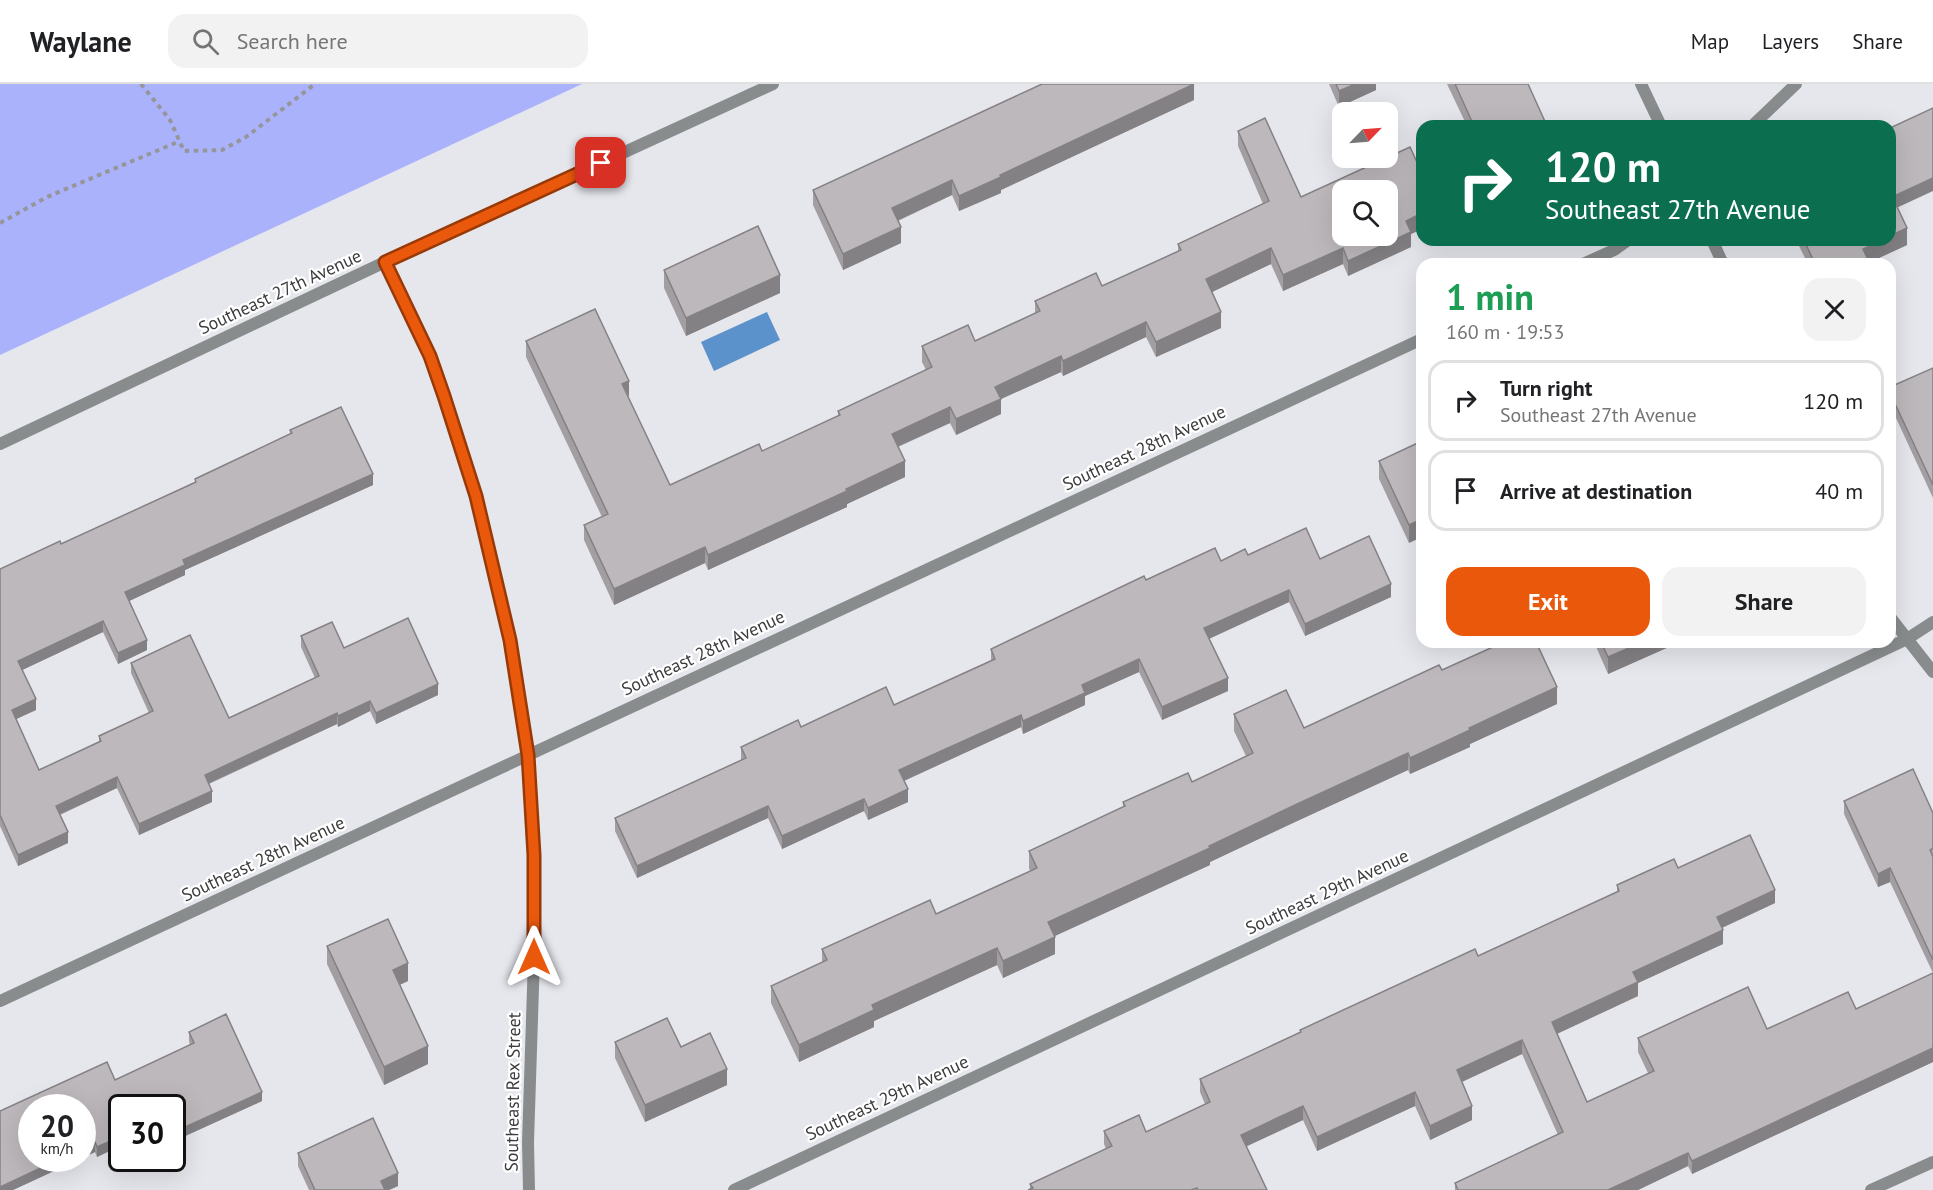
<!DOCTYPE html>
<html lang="en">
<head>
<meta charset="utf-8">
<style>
  :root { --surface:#fff; --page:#f2f2f2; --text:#202124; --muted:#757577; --line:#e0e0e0; --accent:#ea580c }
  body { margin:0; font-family:"PT Sans",sans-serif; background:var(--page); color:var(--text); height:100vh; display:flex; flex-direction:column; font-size:22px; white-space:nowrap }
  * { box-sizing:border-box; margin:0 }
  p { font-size:20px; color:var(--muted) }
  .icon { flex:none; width:33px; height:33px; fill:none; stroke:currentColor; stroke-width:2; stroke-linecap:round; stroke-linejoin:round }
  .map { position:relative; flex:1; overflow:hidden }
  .panel { position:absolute; left:1416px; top:174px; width:480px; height:390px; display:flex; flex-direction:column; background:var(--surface); border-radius:18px; box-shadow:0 6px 24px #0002 }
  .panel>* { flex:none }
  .hud { position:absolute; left:1416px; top:36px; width:480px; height:126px; border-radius:18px; box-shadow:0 6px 24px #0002; background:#0b6e4f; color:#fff; overflow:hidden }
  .needle { width:39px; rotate:65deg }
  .controls { position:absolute; left:1332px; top:18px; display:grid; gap:12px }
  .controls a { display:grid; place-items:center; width:66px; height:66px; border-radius:12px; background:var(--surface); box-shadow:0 6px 24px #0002; font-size:30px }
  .speed { position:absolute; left:18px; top:1010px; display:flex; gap:12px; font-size:30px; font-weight:700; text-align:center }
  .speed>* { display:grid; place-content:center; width:78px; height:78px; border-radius:50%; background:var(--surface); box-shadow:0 6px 24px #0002; line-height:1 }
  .speed small { font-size:15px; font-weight:400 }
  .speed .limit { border:3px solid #111; border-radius:9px; background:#fff; color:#111 }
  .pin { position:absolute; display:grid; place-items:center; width:51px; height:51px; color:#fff; margin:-26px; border-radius:12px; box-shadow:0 3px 9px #0006 }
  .me { position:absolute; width:66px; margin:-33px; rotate:0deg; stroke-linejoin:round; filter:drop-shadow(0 0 4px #0008) }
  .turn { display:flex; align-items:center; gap:21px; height:126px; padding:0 30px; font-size:27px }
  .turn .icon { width:78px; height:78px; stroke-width:2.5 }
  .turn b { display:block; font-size:42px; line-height:51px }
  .round { display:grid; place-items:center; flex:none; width:63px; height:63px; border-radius:18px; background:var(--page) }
  .head { display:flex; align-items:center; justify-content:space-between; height:102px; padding:0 30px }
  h1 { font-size:36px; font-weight:800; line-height:45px; color:#1e9e55 }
  .cta { display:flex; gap:12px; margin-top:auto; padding:12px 30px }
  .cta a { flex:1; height:69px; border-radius:18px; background:var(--accent); color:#fff; font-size:24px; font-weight:800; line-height:69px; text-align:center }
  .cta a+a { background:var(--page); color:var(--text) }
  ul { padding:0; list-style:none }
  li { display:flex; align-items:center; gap:18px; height:81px; margin:0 12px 9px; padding:0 18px; border:3px solid var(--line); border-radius:18px }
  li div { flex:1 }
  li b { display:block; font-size:22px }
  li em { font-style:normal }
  header { display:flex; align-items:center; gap:36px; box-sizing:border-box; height:84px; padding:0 30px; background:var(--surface); border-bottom:2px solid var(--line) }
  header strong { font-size:28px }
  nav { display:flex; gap:33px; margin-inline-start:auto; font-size:21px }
  .search { width:420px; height:54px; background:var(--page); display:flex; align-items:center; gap:15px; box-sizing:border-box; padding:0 21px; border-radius:18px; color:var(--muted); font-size:22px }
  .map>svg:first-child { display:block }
  .green { fill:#aab2fc }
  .water { fill:#5c92cc }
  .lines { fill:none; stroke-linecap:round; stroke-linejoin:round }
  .path { stroke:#96969a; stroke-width:4; stroke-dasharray:4.5 4.5; stroke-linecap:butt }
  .street { stroke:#898c8d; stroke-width:12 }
  .wall { fill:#a39ea2 }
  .shaded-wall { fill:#848184 }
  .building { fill:#bdb8bc; stroke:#848184; stroke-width:1.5; fill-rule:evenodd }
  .route-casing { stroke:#983908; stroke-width:15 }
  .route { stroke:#ea580c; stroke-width:10 }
  .labels { text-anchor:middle; stroke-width:4.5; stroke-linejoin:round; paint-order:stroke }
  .street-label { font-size:18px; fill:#3c3c3e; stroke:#fff }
</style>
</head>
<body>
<header>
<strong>Waylane</strong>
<div class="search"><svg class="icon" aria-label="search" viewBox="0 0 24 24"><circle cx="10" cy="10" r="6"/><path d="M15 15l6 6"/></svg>Search here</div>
<nav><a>Map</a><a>Layers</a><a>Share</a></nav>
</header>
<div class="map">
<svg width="1933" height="1106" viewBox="0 0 1933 1106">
  <rect width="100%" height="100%" fill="#e6e7ed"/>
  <polygon class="green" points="0,0 582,0 0,271"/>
  <polygon class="water" points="767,228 780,256 714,287 701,258"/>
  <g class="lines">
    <g class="path">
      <polyline points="141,0 170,36 184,67 222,66 246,53 315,0"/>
      <polyline points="0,139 47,113 180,57"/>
    </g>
    <g class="street">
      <polyline points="1641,0 1661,42"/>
      <polyline points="1752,42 1796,0"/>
      <polyline points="1712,156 1723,180"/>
      <polyline points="385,178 430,272 476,412 510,556 528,671 534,771 534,873 528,1058 529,1106"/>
      <polyline points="1583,180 1614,166 1628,156"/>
      <polyline points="0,360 385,178 773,0"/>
      <polyline points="1890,533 1933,588"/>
      <polyline points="0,917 1422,255"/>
      <polyline points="734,1106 1907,555 1933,538"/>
      <polyline points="1871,1106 1933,1078"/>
    </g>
  </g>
  <g class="wall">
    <polygon points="1329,0 1376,0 1376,6 1339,23"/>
    <polygon points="1447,0 1528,0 1547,42 1467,42"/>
    <polygon points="1194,16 1001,106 1001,109 959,127 952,111 898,137 901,159 843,186 813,121 813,106"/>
    <polygon points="1238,47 1301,113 1422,87 1422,145 1411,150 1411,163 1348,192 1343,180 1283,207 1271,180 1211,208 1221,244 1156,273 1146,253 1063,292 1061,288 1001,315 1001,330 956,351 950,339 898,363 905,393 847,420 847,423 708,486 705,479 614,521 584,456 584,441 602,433 526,273 526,257 628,313 670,401 762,367 838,332 838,327 926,286 922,278 922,262 975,257 1035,229 1035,217 1102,202 1178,167 1178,160 1263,120 1238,62"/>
    <polygon points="1897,124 1907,161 1870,178 1870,180 1808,180 1796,156 1890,156"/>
    <polygon points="664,186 780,209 686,252 664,204"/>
    <polygon points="1933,284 1933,414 1890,321 1890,303"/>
    <polygon points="290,346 373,401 185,486 185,491 129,517 147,566 118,580 103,548 22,586 36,626 16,635 39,686 99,659 99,652 149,629 131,589 131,579 229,634 315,594 301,563 301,552 344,564 438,611 376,640 370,627 338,643 337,640 209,700 212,718 139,751 117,704 60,731 68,759 18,782 0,742 0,485 61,460 195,399 195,395 290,350"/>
    <polygon points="1422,357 1409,459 1379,395 1379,377"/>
    <polygon points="1248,471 1320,475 1391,513 1305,552 1289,518 1209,555 1228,607 1162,636 1139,588 1085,612 1085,621 1023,650 1021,643 904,697 908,718 868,736 864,727 782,765 768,734 637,794 615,747 615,734 741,676 741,663 801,643 894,621 991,577 991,565 1146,496 1221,477"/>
    <polygon points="1594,558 1680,558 1608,590"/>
    <polygon points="1442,586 1557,620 1470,660 1470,663 1410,690 1408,686 1295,738 1210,778 1210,781 1055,852 1055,870 1003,894 997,881 874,937 874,943 799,978 771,919 771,902 822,878 822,865 936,830 1030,787 1029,784 1029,767 1123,723 1123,718 1192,698 1246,672 1234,647 1234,630 1304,644"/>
    <polygon points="1844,717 1933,729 1933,978 1692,1090 1688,1082 1638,1106 1455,1106 1455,1099 1558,1051 1522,970 1462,998 1472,1036 1430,1056 1415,1022 1317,1067 1303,1036 1246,1062 1267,1106 1028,1106 1030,1105 1030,1100 1106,1065 1104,1060 1104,1047 1146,1048 1205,1020 1200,1008 1200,995 1300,948 1300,946 1478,872 1617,808 1617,801 1678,784 1775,819 1722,844 1723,860 1638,899 1638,912 1557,950 1587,1018 1648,989 1638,968 1638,954 1767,945 1856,925 1933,889 1890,798 1878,803 1844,730"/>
    <polygon points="327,862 408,897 399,901 428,980 384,1001 327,880"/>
    <polygon points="226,930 262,1008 262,1017 172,1058 172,1023 122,1023 122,1061 97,1073 95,1068 82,1074 82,1023 32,1023 32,1074 82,1074 13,1106 0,1106 0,1027 107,978 115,996 190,961 189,957 189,948"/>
    <polygon points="615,958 681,963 727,1001 645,1038 615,974"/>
    <polygon points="298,1069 398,1102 389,1106 309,1106 298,1082"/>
  </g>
  <g class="shaded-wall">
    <polygon points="1194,0 1194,16 1001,106 1001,109 959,127 959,112 1000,91"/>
    <polygon points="1355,0 1376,0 1376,6 1339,23 1339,7"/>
    <polygon points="1933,94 1933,107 1892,126 1892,113"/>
    <polygon points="952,96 952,111 892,139 892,124"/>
    <polygon points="1422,129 1422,145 1411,150 1411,163 1348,192 1348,177 1406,137"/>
    <polygon points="901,143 901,159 843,186 843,170"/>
    <polygon points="1907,144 1907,161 1866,180 1863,165 1882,156 1890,156 1890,152"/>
    <polygon points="1271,164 1271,180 1206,211 1206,195"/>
    <polygon points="1343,164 1343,180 1283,207 1283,191"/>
    <polygon points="780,191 780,209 686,252 686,234"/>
    <polygon points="1221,228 1221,244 1156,273 1156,258"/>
    <polygon points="1146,238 1146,253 1063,292 1063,277"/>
    <polygon points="1061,272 1061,288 1001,315 1001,330 956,351 956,335 995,303"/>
    <polygon points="629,297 629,313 622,300"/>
    <polygon points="950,323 950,339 892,365 892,350"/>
    <polygon points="905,377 905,393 847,420 847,423 708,486 708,471"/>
    <polygon points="373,390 373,401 185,486 185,491 125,519 125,508 183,476"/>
    <polygon points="1422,435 1422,453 1409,459 1409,441"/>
    <polygon points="705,463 705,479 614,521 614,505"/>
    <polygon points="1391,500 1391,513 1305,552 1305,540"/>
    <polygon points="1289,506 1289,518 1204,557 1204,544"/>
    <polygon points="103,537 103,548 18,588 18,577"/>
    <polygon points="147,556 147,566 118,580 118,569"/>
    <polygon points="1643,558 1680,558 1608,590 1608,573"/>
    <polygon points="1139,575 1139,588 1085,612 1085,621 1023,650 1023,637 1082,601"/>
    <polygon points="1228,594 1228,607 1162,636 1162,623"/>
    <polygon points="438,600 438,611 376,640 376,629"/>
    <polygon points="1557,603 1557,620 1470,660 1470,663 1410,690 1410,674 1469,644"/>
    <polygon points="36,615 36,626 12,637 12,626"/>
    <polygon points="370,617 370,627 338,643 338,632"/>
    <polygon points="337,629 337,640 205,701 205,691"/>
    <polygon points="1021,631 1021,643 899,699 899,686"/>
    <polygon points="1408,669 1408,686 1295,738 1210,778 1210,781 1048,855 1048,838 1295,721"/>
    <polygon points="117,693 117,704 56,732 56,722"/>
    <polygon points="908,705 908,718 868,736 868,724"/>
    <polygon points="212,707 212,718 139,751 139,740"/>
    <polygon points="864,715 864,727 782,765 782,752"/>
    <polygon points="768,722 768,734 637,794 637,782"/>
    <polygon points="68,748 68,759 18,782 18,771"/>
    <polygon points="1890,784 1890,798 1878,803 1878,790"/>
    <polygon points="1775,806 1775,819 1717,846 1717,833"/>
    <polygon points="1723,846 1723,860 1638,899 1638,912 1552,952 1552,938 1633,888"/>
    <polygon points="1055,853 1055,870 1003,894 1003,877"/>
    <polygon points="997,864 997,881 874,937 874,943 799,978 799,961 872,921"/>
    <polygon points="408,879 408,897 393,904 393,886"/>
    <polygon points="1522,956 1522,970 1457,1000 1457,986"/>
    <polygon points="428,962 428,980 384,1001 384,983"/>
    <polygon points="1933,964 1933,978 1692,1090 1692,1077"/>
    <polygon points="727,985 727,1001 645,1038 645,1021"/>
    <polygon points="262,1008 262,1017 172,1058 172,1049"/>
    <polygon points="1415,1008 1415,1022 1317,1067 1317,1053"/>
    <polygon points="1303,1022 1303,1036 1241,1065 1241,1051"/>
    <polygon points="1472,1022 1472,1036 1430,1056 1430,1042"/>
    <polygon points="122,1052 122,1061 97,1073 97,1063"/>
    <polygon points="95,1058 95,1068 82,1074 82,1064"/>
    <polygon points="1688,1069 1688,1082 1638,1106 1608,1106"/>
    <polygon points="62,1074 82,1074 13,1106 0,1106 0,1103"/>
    <polygon points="398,1089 398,1102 389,1106 381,1106 381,1097"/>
  </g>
  <g class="building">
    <polygon points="1042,0 1194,0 1000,91 1001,93 959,112 952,96 892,124 901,143 843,170 813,106"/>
    <polygon points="1336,0 1355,0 1339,7"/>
    <polygon points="1455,0 1528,0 1547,42 1474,42"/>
    <polygon points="1933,24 1933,94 1892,113 1890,108 1890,44"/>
    <path d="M1265 34 1301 113 1410 63 1421 87H1422V129L1406 137 1411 148 1348 177 1343 164 1283 191 1271 164 1206 195 1221 228 1156 258 1146 238 1063 277 1061 272 995 303 1001 315 956 335 950 323 892 350 905 377 846 405 847 407 708 471 705 463 614 505 584 441 608 430 526 257 595 225 629 297 622 300 670 401 759 360 762 367 840 331 838 327 932 283 922 262 968 241 975 257 1040 227 1035 217 1096 189 1102 202 1181 166 1178 160 1269 117 1238 47ZM1342 106H1388V152H1342Z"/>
    <polygon points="1890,108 1907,144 1890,152"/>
    <polygon points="758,142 780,191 686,234 664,186"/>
    <polygon points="1804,156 1882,156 1863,165 1870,180 1815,180"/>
    <polygon points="1933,284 1933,401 1890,309 1890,303"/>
    <polygon points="341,323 373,390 183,476 185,481 125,508 147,556 118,569 103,537 18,577 36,615 12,626 39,686 101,657 99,652 153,627 131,579 190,551 229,634 319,592 301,552 332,538 344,564 408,534 438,600 376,629 370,617 338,632 337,629 205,691 212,707 139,740 117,693 56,722 68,748 18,771 0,731 0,485 60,457 61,460 196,398 195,395 292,349 290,346"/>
    <polygon points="1422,357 1422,435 1409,441 1379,377"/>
    <polygon points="1306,444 1320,475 1369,452 1391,500 1305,540 1289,506 1204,544 1228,594 1162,623 1139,575 1082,601 1085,609 1023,637 1021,631 899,686 908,705 868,724 864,715 782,752 768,722 637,782 615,734 746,674 741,663 798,636 801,643 886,603 894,621 995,575 991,565 1144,492 1146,496 1215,464 1221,477 1245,465 1248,471"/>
    <polygon points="1504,558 1536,558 1557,603 1469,644 1470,646 1410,674 1408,669 1295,721 1209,762 1210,764 1048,838 1055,853 1003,877 997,864 872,921 874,926 799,961 771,902 827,876 822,865 930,816 936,830 1037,784 1029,767 1125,722 1123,718 1188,689 1192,698 1253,669 1234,630 1286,606 1304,644 1439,581 1442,586"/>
    <polygon points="1601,558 1643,558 1608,573"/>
    <polygon points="1913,685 1933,729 1933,764 1930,766 1933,773 1933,876 1890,784 1878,790 1844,717"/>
    <polygon points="1750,751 1775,806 1717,833 1723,846 1633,888 1638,898 1552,938 1587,1018 1654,987 1638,954 1748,903 1767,945 1848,908 1856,925 1933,889 1933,964 1692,1077 1688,1069 1608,1106 1458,1106 1455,1099 1563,1048 1522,956 1457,986 1472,1022 1430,1042 1415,1008 1317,1053 1303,1022 1241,1051 1267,1106 1198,1106 1197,1104 1191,1106 1028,1106 1033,1104 1030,1100 1112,1062 1104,1047 1139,1031 1146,1048 1210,1018 1200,995 1301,948 1300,946 1475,865 1478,872 1619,807 1617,801 1674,775 1678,784"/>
    <polygon points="388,835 408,879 393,886 428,962 384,983 327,862"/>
    <polygon points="226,930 262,1008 172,1049 172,1023 122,1023 122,1052 97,1063 95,1058 82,1064 82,1023 32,1023 32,1074 62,1074 0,1103 0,1027 107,978 115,996 194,959 189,948"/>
    <polygon points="667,934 681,963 710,949 727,985 645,1021 615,958"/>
    <polygon points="373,1034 398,1089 381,1097 385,1106 315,1106 298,1069"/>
  </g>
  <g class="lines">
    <g class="route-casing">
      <polyline id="route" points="534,873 534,771 528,671 510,556 476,412 444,312 430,272 385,178 601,79"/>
    </g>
    <use href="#route" class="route"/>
  </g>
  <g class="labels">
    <g class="street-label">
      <text transform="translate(280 208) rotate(-25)" y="6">Southeast 27th Avenue</text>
      <text transform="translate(1144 364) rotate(-25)" y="6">Southeast 28th Avenue</text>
      <text transform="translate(703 569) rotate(-25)" y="6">Southeast 28th Avenue</text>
      <text transform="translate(263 775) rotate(-25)" y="6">Southeast 28th Avenue</text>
      <text transform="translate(1327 808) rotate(-25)" y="6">Southeast 29th Avenue</text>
      <text transform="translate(513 1008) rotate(-89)" y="6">Southeast Rex Street</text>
      <text transform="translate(887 1014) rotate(-25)" y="6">Southeast 29th Avenue</text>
    </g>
  </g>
</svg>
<div class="controls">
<a><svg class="needle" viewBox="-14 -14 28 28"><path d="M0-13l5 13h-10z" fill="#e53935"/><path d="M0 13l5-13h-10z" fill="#757577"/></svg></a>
<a><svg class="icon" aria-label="search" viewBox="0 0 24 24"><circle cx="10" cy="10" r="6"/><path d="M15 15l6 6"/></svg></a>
</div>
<div class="speed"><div>20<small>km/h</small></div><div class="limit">30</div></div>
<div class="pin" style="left:601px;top:79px;background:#d93025"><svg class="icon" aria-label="arrive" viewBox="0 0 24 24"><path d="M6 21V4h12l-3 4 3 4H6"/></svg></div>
<svg class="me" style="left:534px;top:873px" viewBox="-20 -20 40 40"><path d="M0-17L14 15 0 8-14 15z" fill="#ea580c" stroke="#fff" stroke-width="4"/></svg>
<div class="hud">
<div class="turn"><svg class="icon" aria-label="right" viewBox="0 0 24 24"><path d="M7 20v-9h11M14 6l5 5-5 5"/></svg><div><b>120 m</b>Southeast 27th Avenue</div></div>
</div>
<section class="panel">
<div class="head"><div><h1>1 min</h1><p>160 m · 19:53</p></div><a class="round"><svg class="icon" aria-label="close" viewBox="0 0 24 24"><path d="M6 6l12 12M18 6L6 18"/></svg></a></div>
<ul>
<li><svg class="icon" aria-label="right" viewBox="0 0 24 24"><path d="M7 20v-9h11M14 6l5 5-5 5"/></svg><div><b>Turn right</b><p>Southeast 27th Avenue</p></div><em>120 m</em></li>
<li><svg class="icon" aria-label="arrive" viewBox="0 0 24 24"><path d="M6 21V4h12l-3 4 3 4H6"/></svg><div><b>Arrive at destination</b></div><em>40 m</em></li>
</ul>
<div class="cta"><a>Exit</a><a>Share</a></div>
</section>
</div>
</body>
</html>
